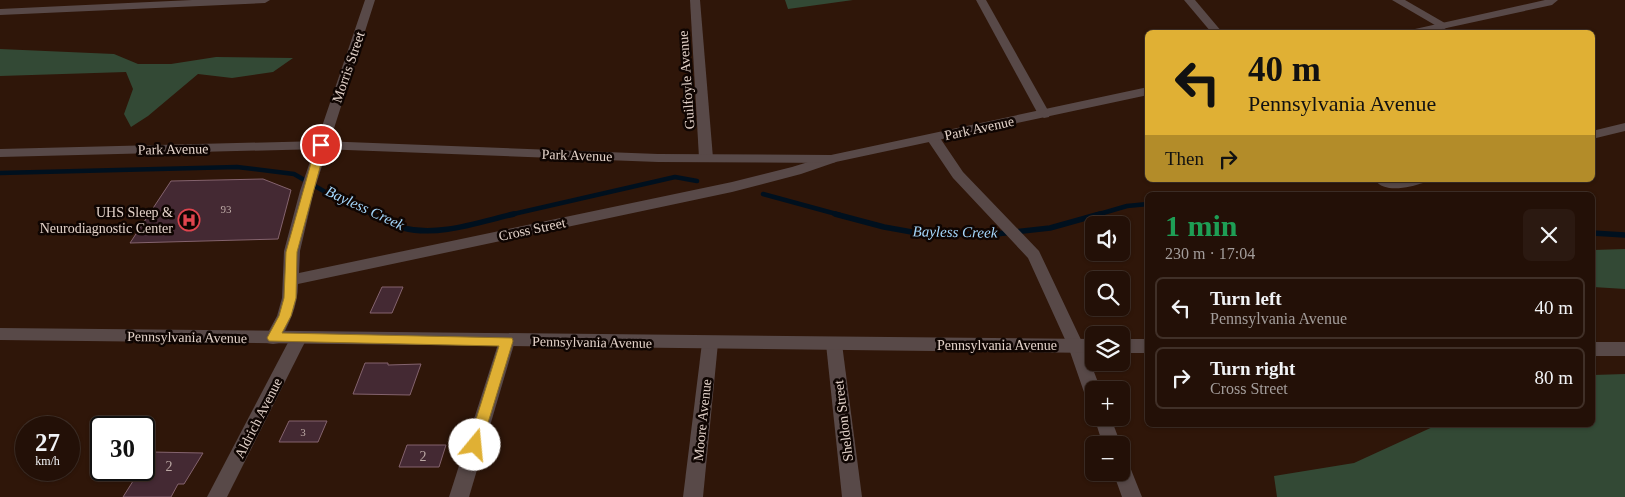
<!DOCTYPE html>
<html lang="en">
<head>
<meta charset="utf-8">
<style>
  :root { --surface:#231007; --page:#2b1911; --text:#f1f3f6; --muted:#a39d9b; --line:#403028 }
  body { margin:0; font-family:"Times New Roman",serif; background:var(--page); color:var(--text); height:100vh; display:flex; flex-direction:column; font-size:19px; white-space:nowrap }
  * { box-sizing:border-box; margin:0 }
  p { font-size:16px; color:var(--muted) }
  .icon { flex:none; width:28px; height:28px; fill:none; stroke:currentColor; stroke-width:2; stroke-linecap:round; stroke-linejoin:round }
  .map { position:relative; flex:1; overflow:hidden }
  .details { position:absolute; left:1145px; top:192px; width:450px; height:235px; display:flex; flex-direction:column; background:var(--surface); border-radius:8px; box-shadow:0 1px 4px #0004,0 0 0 1px var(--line) }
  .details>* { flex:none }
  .top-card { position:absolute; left:1145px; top:30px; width:450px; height:152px; border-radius:8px; box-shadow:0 1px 4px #0004,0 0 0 1px var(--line); background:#e0b034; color:#111; overflow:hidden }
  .fabs { position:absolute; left:1085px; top:216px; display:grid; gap:10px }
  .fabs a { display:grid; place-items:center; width:45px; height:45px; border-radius:8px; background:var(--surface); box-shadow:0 1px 4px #0004,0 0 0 1px var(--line); font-size:25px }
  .speed { position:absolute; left:15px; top:416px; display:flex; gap:10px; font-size:25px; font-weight:700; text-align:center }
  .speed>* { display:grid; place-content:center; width:65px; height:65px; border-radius:50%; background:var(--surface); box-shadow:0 1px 4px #0004,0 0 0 1px var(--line); line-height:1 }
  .speed small { font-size:12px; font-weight:400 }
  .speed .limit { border:2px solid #111; border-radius:8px; background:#fff; color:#111 }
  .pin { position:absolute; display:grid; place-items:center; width:42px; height:42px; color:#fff; margin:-21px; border:2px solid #fff; border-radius:50%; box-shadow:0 1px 5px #0007 }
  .me { position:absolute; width:55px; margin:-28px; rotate:17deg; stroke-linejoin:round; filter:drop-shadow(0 0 4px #0008) }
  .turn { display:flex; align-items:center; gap:18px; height:105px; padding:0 20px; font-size:22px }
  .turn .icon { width:65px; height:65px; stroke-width:2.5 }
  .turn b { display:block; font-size:35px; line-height:42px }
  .then { display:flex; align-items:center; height:48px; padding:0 20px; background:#0003; gap:10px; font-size:19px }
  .round { display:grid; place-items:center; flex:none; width:52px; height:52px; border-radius:8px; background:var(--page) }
  .head { display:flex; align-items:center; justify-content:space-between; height:85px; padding:0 20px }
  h1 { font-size:30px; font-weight:800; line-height:38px; color:#1e9e55 }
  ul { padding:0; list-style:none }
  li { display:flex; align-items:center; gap:15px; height:62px; margin:0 10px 8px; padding:0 10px; border:2px solid var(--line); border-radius:8px }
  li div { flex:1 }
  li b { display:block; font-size:19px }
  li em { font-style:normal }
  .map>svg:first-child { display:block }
  .forest { fill:#334935 }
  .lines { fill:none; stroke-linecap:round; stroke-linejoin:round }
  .stream-far1 { stroke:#00101e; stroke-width:4.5 }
  .stream { stroke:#00101e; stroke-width:5.5 }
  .building { fill:#442933; stroke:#84636e }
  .minor { fill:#584948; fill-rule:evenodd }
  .tertiary { fill:#584948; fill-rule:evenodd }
  .route { fill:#e0b034; stroke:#927222 }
  .labels { text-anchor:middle; stroke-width:5; stroke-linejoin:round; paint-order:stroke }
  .number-label { font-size:11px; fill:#bba8a4 }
  .street-label { font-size:14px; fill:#e3d2c9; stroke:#0f0502 }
  .poi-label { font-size:14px; fill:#e3d2c9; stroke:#0f0502; text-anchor:end }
  .near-number-label { font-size:14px; fill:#bba8a4 }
  .water-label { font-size:15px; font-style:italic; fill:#a5d7fc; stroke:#0f0502 }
</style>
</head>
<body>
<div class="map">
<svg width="1625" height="497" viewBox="0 0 1625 497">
  <rect width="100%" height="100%" fill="#2f1609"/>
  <g class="forest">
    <polygon points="785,0 853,0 788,9"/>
    <polygon points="0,49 114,54 138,64 171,64 216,57 293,58 273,72 232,78 198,74 148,116 131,127 124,114 133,89 126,72 0,76"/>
    <polygon points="1625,249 1625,289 1593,287 1593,250"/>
    <polygon points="1625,374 1625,497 1277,497 1274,476 1354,463 1437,425 1592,425 1593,375"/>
  </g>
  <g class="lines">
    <g class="stream-far1">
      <polyline points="0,173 237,167 294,174 327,193 374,215"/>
      <polyline points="763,194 840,215"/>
      <polyline points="509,215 675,177 697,181"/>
      <polyline points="1096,215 1127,206 1148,204"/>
    </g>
    <g class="stream">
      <path d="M371 214C381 218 393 226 403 228 439 237 479 222 514 214"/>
      <polyline points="835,214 884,227 923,234 996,234 1050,228 1100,214"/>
      <polyline points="1592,233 1625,235"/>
    </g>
  </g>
  <g class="building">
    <polygon points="263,179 291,190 278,239 130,243 171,181"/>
    <polygon points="382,287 403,287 392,313 370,313"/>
    <polygon points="365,363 388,363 388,365 421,364 410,395 353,394"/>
    <polygon points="289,421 327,421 318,442 279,442"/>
    <polygon points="407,445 446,445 439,467 399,467"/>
    <polygon points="151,452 203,453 184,484 178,484 171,497 123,497 140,470 144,470 144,463"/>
  </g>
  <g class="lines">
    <g class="minor">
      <polygon points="192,0 270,0 265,3 0,15 0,9"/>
      <path d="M365 0H375L314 191 300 251 299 273 732 182 792 167 831 155 836 156 838 159 836 162 801 174 732 192 298 284C298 307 289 323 279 343L273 344 267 343 265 338 277 316 282 298 284 251 300 191Z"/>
      <polygon points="690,0 700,0 713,158 711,161 701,161 699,158"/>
      <polygon points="976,0 986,0 1050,114 1049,117 1044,118 1038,114"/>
      <polygon points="1184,0 1195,0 1222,32 1211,32"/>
      <polygon points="1392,0 1405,0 1450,26 1444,29 1440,28"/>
      <polygon points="1625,123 1625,131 1592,139 1592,131"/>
      <polygon points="933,134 938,135 963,172 1039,251 1084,346 1101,390 1094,390 1094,402 1088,400 1085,395 1068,346 1028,258 953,178 926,138"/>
      <path d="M1375 180H1425L1423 183C1410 187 1385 194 1375 180Z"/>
      <polygon points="299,332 305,333 307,338 227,497 207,497 293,333"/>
      <polygon points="507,334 513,336 515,341 469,497 449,497 499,341 501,336"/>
      <polygon points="710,336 716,338 718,343 703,497 683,497 702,343 704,338"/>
      <polygon points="834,337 840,339 842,344 862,497 842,497 826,344 828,339"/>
      <polygon points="1094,417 1111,418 1121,445 1103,445"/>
      <polygon points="1121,460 1128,462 1142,497 1122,497 1113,472 1121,472"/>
    </g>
    <g class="tertiary">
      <polygon points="1545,0 1558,0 1552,5 1428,32 1409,32 1415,29"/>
      <polygon points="1148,87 1148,95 831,163 658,162 321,149 0,157 0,149 321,141 658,154 831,155"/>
      <polygon points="0,328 1094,339 1094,353 0,340"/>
      <rect x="1121" y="339" width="27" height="14"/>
      <rect x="1592" y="342" width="33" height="14"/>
    </g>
  </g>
  <polygon class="route" points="317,142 321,142 326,145 297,252 296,298 291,316 282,333 512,338 513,341 480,449 475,451 470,449 468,445 499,346 269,341 267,338 279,316 284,298 286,252"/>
  <defs>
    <g id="hospital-ring" transform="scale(1.125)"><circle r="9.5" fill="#0f0502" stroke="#e0444e" stroke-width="1.5"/><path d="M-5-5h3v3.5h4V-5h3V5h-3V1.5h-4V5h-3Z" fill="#e0444e"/></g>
  </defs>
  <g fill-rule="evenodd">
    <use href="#hospital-ring" x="189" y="220"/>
  </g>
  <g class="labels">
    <g class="number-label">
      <text x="226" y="213">93</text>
      <text x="303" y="436">3</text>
    </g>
    <g class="street-label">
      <text transform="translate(348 67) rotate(-71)" y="5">Morris Street</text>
      <text transform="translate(686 80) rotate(-94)" y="5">Guilfoyle Avenue</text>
      <text transform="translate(979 128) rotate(-12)" y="5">Park Avenue</text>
      <text transform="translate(173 149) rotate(-1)" y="5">Park Avenue</text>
      <text transform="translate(577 155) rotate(2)" y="5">Park Avenue</text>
      <text transform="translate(532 229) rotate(-12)" y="5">Cross Street</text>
      <text transform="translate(187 337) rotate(1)" y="5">Pennsylvania Avenue</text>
      <text transform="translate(592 342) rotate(1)" y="5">Pennsylvania Avenue</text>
      <text x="997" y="350">Pennsylvania Avenue</text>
      <text transform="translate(258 418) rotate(-63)" y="5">Aldrich Avenue</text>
      <text transform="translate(702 420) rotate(-84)" y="5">Moore Avenue</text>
      <text transform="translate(843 421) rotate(-97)" y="5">Sheldon Street</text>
    </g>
    <g class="poi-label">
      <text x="173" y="217">UHS Sleep &amp;<tspan x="173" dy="16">Neurodiagnostic Center</tspan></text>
    </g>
    <g class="near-number-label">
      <text x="423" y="461">2</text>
      <text x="169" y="471">2</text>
    </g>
    <g class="water-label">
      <text transform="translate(365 208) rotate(25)" y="5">Bayless Creek</text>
      <text transform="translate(955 232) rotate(1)" y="5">Bayless Creek</text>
    </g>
  </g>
</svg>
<div class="fabs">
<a><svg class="icon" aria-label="sound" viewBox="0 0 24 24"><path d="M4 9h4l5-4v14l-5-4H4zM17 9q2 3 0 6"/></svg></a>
<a><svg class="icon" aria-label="search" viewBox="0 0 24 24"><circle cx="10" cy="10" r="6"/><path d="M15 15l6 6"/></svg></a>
<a><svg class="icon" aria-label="layers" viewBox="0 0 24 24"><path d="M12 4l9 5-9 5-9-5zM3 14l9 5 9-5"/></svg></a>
<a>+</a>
<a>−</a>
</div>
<div class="speed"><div>27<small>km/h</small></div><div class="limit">30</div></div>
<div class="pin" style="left:321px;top:145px;background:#d93025"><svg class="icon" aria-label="arrive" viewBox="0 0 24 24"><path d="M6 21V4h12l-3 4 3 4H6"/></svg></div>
<svg class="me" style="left:475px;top:445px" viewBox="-20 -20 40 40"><circle r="19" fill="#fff"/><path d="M0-13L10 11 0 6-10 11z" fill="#e0b034"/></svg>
<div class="top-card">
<div class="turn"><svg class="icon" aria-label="left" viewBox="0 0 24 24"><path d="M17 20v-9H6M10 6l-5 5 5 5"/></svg><div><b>40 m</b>Pennsylvania Avenue</div></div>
<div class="then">Then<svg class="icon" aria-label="right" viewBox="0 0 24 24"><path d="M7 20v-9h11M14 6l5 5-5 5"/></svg></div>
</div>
<section class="details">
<div class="head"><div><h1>1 min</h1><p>230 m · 17:04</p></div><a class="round"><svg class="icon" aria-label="close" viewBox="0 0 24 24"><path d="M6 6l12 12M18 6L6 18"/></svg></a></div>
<ul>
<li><svg class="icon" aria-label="left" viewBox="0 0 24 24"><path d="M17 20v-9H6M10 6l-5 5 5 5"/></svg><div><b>Turn left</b><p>Pennsylvania Avenue</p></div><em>40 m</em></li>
<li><svg class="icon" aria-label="right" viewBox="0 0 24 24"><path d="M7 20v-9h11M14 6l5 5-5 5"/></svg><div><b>Turn right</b><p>Cross Street</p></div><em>80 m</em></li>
</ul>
</section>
</div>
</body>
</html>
